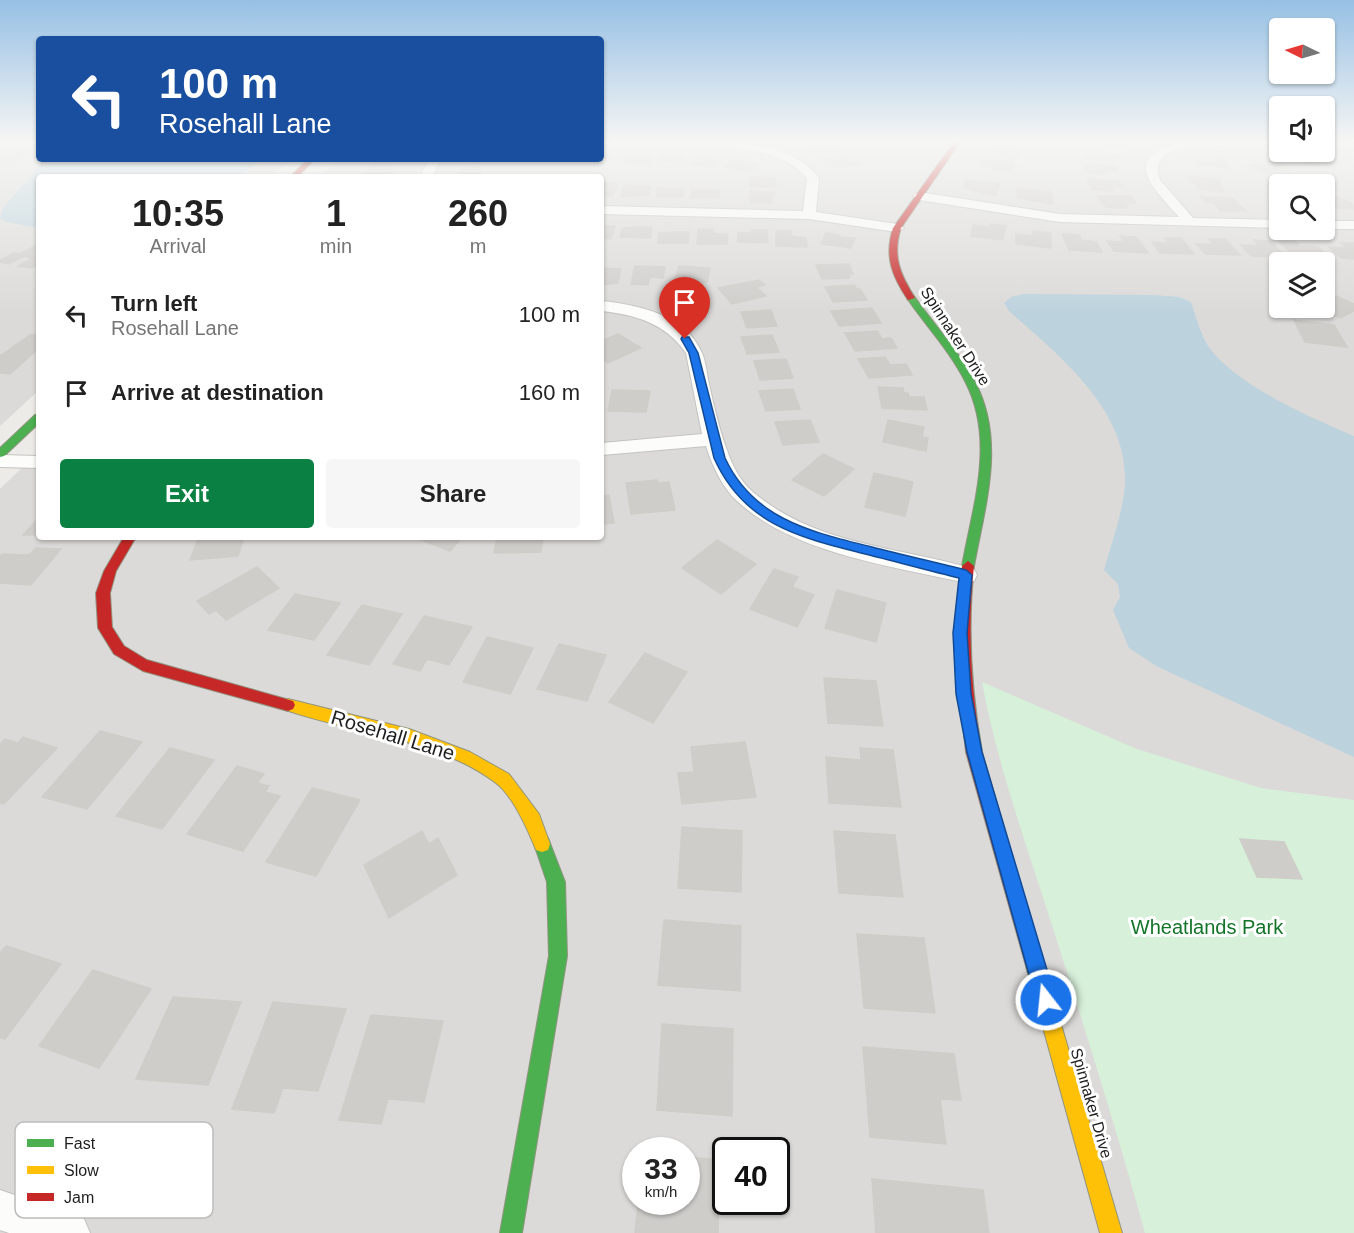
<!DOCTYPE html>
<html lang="en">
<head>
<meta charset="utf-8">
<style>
  :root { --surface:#fff; --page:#f6f6f6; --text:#222; --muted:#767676; --accent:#0b8043 }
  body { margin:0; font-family:Helvetica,sans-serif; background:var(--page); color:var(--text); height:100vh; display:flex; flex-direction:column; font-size:22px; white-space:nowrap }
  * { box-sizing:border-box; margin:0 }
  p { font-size:20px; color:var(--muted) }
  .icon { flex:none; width:33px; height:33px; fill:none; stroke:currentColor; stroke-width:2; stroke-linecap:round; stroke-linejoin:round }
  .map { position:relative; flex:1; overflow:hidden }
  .sheet { position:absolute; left:36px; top:174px; width:568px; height:366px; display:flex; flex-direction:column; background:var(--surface); border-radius:6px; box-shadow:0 2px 4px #0004 }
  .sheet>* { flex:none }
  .banner { position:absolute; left:36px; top:36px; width:568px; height:126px; border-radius:6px; box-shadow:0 2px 4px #0004; background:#1a4fa0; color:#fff; overflow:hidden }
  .needle { width:39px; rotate:275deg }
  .buttons { position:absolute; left:1269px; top:18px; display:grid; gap:12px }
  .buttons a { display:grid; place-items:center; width:66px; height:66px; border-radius:6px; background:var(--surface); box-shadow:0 2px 4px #0004; font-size:30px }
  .speed { position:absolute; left:622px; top:1137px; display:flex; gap:12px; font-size:30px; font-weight:700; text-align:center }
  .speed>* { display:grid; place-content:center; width:78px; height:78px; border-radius:50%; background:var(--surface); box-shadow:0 2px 4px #0004; line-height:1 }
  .speed small { font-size:15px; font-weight:400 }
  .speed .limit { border:3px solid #111; border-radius:9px; background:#fff; color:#111 }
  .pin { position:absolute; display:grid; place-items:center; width:51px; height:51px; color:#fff; margin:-62px -26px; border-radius:50% 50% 50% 0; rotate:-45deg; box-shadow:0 0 6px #0007 }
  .pin .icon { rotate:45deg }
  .me { position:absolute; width:66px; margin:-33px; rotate:344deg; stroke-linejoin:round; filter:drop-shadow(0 0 4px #0008) }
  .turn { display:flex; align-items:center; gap:21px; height:126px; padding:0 24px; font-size:27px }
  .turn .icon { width:78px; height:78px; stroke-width:2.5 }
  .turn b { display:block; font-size:42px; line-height:51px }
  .eta { display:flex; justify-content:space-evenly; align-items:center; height:102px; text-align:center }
  .eta b { font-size:36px; font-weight:600; line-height:42px }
  .button { display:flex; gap:12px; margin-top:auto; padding:12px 24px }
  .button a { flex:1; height:69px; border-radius:6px; background:var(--accent); color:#fff; font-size:24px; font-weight:600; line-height:69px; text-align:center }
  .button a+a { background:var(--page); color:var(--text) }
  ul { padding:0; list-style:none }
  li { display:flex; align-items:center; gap:18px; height:78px; padding:0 24px }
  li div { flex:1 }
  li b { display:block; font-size:22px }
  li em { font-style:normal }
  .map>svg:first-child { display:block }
  .residential { fill:#dbdad8; fill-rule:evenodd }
  .park { fill:#d7f0da }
  .water { fill:#bcd2dd }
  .building { fill:#cfcdca; stroke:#cfcdc8; stroke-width:1.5 }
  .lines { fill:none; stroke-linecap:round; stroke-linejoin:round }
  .street-casing { stroke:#c3c3c1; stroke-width:2 }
  .fast-casing { stroke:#919581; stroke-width:2 }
  .slow-casing { stroke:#919581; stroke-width:2 }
  .jam-casing { stroke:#919581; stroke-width:2 }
  .street { fill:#fcfcfb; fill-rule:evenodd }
  .fast { fill:#4caf50; fill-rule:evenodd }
  .slow { fill:#ffc107; fill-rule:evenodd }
  .jam { fill:#c62828; fill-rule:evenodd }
  .route { fill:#1a73e8; stroke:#114b97; stroke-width:1.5 }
  .labels { text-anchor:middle; stroke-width:6; stroke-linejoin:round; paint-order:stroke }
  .street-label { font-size:16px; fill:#1e1e1e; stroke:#fff }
  .near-street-label { font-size:20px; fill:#1e1e1e; stroke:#fff }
  .near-park-label { font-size:20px; fill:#137528; stroke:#fff }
  .key { fill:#fff; stroke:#bcbcbc; stroke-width:1.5 }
  .key-label { font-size:16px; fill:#1e1e1e }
</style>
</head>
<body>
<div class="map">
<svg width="1354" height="1233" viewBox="0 0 1354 1233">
  <rect width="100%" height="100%" fill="#ecebe7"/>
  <g class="residential">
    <polygon points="0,142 39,142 39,159 292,159 272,177 39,177 39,390 0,426"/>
    <path d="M602 142H1279L1280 152H1324L1325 142H1354V1233H0V489L39 451V537H602V177H319L337 159H602ZM1280 184H1324V230H1280ZM1280 262H1324V308H1280ZM636 1150H687V1202H636ZM726 1150H777V1202H726Z"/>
  </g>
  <path class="park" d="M982 682 1137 749 1261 788 1354 800V1233H1145C1116 1127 1083 1023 1050 919 1025 841 997 763 982 682Z"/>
  <g class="water">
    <polygon points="45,159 254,159 257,162 240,177 39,177 39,228 6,222 0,218 3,208"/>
    <path d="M1024 294 1154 295 1179 297 1191 302C1196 316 1200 333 1208 346 1235 385 1310 417 1354 436V757L1158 667 1129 648 1113 610 1120 597 1118 584 1104 570C1111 545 1120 520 1124 494 1135 415 1062 358 1009 311L1004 303 1011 297Z"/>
  </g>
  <g class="building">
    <polygon points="823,142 841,149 829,153 821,150 814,153 803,149"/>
    <polygon points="992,142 1025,142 1021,148"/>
    <polygon points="1098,142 1119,142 1132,145 1127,149 1119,147 1112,149 1094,145"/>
    <polygon points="989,147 1020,151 1018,159 999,157 996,152 988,151"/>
    <polygon points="8,150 6,153 26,151 22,155 0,157 0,151"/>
    <polygon points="1090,150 1121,155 1119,159 1110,158 1104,161 1085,158"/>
    <polygon points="602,152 606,154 603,155 613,158 603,163 589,159 602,159"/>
    <polygon points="1286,152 1290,152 1320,157 1317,165 1296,161 1294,157 1284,155"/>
    <polygon points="660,153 684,154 682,162 658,161"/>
    <polygon points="22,155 18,159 0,161 0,157"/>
    <polygon points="699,155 712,157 710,159 719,160 713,167 690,164"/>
    <polygon points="626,156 639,157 651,157 650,164 624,163"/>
    <polygon points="849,156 862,164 844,167 826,159"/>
    <polygon points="1212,156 1226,158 1227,168 1197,164 1197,157 1212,159"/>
    <polygon points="983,158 1014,162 1012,171 993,169 990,164 981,163"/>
    <polygon points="733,160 757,164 749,171 725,167"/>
    <polygon points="1272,160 1291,170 1264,172 1249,165"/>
    <polygon points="1084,163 1117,167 1117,172 1108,171 1104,175 1084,172"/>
    <polygon points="373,164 392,164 389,168 394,168 390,174 365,173"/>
    <polygon points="482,167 481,177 460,177 461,168"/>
    <polygon points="1188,176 1220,180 1224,192 1198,189 1196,183 1190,182"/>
    <polygon points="750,177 775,178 776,187 750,187"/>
    <polygon points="1087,179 1119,181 1123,187 1113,186 1115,188 1111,188 1113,191 1092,190"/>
    <polygon points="966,180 999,184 996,196 964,188"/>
    <polygon points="602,183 617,184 613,196 602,196"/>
    <polygon points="624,185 644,186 651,186 649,195 621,197"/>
    <polygon points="657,188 684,189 683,197 656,197"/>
    <polygon points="1017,188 1051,192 1053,204 1018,198"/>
    <polygon points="692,189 719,190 719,198 691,198"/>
    <polygon points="750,191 774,192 774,197 772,197 771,203 750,202"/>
    <polygon points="1097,196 1131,196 1136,203 1126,202 1128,205 1124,205 1127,208 1106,207"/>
    <polygon points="1336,196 1354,205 1354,209 1324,207 1324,198"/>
    <polygon points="1201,197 1232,198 1246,211 1221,211 1214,203 1207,203"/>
    <polygon points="990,224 1006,226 1003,240 971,236 973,225 990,227"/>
    <polygon points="602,226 615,226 611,239 602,238"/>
    <polygon points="637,227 652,227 650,238 620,237 622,228"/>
    <polygon points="698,229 713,229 713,233 728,235 727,244 697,244"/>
    <polygon points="752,230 767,230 768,243 738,242 738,233 752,233"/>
    <polygon points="776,231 791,231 791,236 806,238 807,247 776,246"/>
    <polygon points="1033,231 1051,233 1051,248 1016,244 1016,234 1033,236"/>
    <polygon points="674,232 689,232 688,243 658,243 659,233"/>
    <polygon points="826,233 840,235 839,237 855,238 851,248 821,244"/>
    <polygon points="1062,234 1079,235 1081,240 1096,242 1102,252 1069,250"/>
    <polygon points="1120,236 1136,237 1148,253 1114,251 1107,241 1124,242"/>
    <polygon points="1165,238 1181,238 1194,254 1160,253 1152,242 1169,243"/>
    <polygon points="1209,239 1225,239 1240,255 1206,254 1196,244 1214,244"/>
    <polygon points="1254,240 1270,241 1286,257 1251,256 1241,245 1259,246"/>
    <polygon points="1279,241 1295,241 1300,246 1318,247 1330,258 1295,257"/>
    <polygon points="1341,243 1354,243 1354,259 1341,258 1329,247 1347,248"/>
    <polygon points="39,244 39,252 28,257 24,256 9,264 0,262 0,260 14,253 20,254"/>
    <polygon points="39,252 39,264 31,268 18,266 33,258 28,257"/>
    <polygon points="849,264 853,274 848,274 850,278 822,279 816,265"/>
    <polygon points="635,266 665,267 663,278 650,277 648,285 631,284"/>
    <polygon points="679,266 710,268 707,282 674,283"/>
    <polygon points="602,268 621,269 618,283 602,285"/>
    <polygon points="759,280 765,285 756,287 766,296 732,304 718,288"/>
    <polygon points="854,285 857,289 860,289 867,300 833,302 825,287"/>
    <polygon points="1336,296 1354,304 1354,311 1340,318 1317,308 1324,308 1324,301"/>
    <polygon points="872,308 881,323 839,326 831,311"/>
    <polygon points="771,310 777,326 747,328 741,312"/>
    <polygon points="1294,320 1334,325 1347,347 1305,342"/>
    <polygon points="877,331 882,339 891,338 897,348 855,351 845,333"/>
    <polygon points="618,334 641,348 608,363 602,359 602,341"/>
    <polygon points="30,335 39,335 39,348 10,374 0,373 0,356"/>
    <polygon points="772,335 779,352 747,354 741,337"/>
    <polygon points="885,357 890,365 906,364 912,375 869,378 858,359"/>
    <polygon points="786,359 793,378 760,380 754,361"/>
    <polygon points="878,387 903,388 904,393 908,393 909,397 924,397 927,410 882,408"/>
    <polygon points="793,389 800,409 766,411 759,391"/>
    <polygon points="612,390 650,391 646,412 608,411"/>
    <polygon points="810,420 819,442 783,445 775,422"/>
    <polygon points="888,420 924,427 922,437 928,438 926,451 883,442"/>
    <polygon points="823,454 854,469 824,496 792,480"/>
    <polygon points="874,473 913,482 905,516 865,507"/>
    <polygon points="657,480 658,483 669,482 675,510 631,514 626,483"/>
    <polygon points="609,495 614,523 602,524 602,496"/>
    <polygon points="39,517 39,535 23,535"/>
    <polygon points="199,537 244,537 238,556 190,560"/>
    <polygon points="414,537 462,537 450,551"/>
    <polygon points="497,537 543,537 541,552 494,553"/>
    <polygon points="717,540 756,564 721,594 682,568"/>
    <polygon points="36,548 61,549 31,585 0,583 0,557 2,554 29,555"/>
    <polygon points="257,567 279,588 226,620 216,610 209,614 197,601"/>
    <polygon points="774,569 798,577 792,587 814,595 797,627 750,609"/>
    <polygon points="837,590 886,603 876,642 825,628"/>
    <polygon points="295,594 340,603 314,640 268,630"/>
    <polygon points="362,605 402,614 369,665 327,655"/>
    <polygon points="424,616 472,627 449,665 427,659 420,671 393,664"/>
    <polygon points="487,637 533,648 510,694 463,682"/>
    <polygon points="559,644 606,655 587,701 537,689"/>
    <polygon points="645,653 687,672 653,723 609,702"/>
    <polygon points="824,678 876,681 883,726 828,723"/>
    <polygon points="100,731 142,742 87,809 42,797"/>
    <polygon points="23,737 57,748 4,804 0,803 0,744 5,739 18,743"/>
    <polygon points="745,742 756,797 682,804 678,773 694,772 691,747"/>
    <polygon points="170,748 214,760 162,829 116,816"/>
    <polygon points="860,748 893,750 901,807 829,803 826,757 861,760"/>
    <polygon points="237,766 264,774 257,783 269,786 265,792 280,796 243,851 187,834"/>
    <polygon points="312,788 360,800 316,876 266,862"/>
    <polygon points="682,827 742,831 741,892 678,888"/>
    <polygon points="422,831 429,844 438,838 457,875 389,918 364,865"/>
    <polygon points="834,831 895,835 903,897 839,893"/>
    <polygon points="1240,839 1284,842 1302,879 1257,877"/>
    <polygon points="664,920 741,926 740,991 658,985"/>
    <polygon points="857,934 924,938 935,1013 864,1008"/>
    <polygon points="6,946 61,964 5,1039 0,1038 0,953"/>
    <polygon points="93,970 151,989 99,1068 39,1046"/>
    <polygon points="173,997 241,1002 208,1085 136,1079"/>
    <polygon points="273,1002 346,1009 318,1091 283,1088 274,1113 232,1109"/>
    <polygon points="371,1015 443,1021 424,1102 388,1099 381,1124 339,1120"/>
    <polygon points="662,1024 733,1029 732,1116 657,1110"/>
    <polygon points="863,1047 954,1054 961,1100 940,1099 946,1144 870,1137"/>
    <polygon points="687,1157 719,1160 718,1233 635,1233 638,1202 687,1202"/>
    <polygon points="872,1179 983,1190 989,1233 876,1233"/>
  </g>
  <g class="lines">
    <g class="street-casing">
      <g id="street">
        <polygon points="611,142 651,142 649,144 631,147 613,144"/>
        <path d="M691 142C733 140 792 141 819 178L816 212 897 224 904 228 897 232 809 219 602 214V206L803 211 807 178C782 147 733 149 697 145Z"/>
        <path d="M1181 142 1238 143 1232 146C1211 145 1145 142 1160 180L1193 218 1280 220V228L1060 222 919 200 913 196 919 192 1060 214 1179 217C1154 189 1118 157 1181 142Z"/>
        <polygon points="429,159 441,159 432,177 420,177"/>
        <rect x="1324" y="221" width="30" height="8"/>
        <path d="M602 301C639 305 686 315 702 353 706 362 707 375 709 384 714 406 719 429 727 450 732 465 740 481 753 492 815 545 899 547 974 569L977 575 974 581 966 583C893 566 794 554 737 501 722 487 712 465 706 446L602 455V443L702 434 686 353C665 323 636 315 602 311Z"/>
        <polygon points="0,455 39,456 39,468 0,467"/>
        <polygon points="0,1190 84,1219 90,1233 9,1233 0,1230"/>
      </g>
    </g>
    <g class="fast-casing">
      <g id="fast">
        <path d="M908 296H914C934 325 959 351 975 382 1006 441 985 505 974 566L968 571 962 566C973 505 996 440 965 381 950 351 926 326 907 298Z"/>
        <polygon points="39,414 39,423 4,456 0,457 0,448 35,415"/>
        <polygon points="542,836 548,838 565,882 567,956 522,1233 500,1233 549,956 547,882 534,844 536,838"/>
      </g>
    </g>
    <g class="slow-casing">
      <g id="slow">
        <path d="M288 699 409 729 470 752 509 774 539 814 550 844 548 850 542 852 536 850C528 830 513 796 496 783 435 737 353 734 283 709L281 705 283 701Z"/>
        <polygon points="1035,957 1042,959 1044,966 1122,1233 1100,1233 1026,966 1028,959"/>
      </g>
    </g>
    <g class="jam-casing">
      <g id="jam">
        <path d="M954 142H960L901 228C892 256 900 274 915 298L908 300C892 276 884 257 893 228Z"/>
        <polygon points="308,159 315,159 297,177 290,177"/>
        <polygon points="124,537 136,537 116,571 110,593 112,627 124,646 147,660 293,701 295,705 293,709 288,711 143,671 114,654 98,628 96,593 104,571"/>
        <path d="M968 561 974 566C967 629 971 690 982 752L1044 966 1042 973 1035 975 1028 973 1026 966 966 752 956 659V612L962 566Z"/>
      </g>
    </g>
    <use href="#street" class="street"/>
    <use href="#fast" class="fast"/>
    <use href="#slow" class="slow"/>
    <use href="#jam" class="jam"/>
  </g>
  <linearGradient id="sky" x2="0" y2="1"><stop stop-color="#96c0e4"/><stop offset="0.45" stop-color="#f6f6f4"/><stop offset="1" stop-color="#f6f6f4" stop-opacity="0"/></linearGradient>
  <rect width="1354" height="314" fill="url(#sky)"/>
  <path class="route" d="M682 337H689L698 353 725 458C754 520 812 532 872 547 903 555 934 562 966 570L972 575 967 633 971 694 982 752 1056 1000 1053 1007 1046 1010 1039 1007 1036 1000 967 752 956 694 953 633 959 578C926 570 894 561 861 553 797 537 743 523 714 458L689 353 681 339Z"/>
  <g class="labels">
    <g class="street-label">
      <text transform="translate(956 336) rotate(57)" y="6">Spinnaker Drive</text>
      <text transform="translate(1092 1103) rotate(74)" y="6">Spinnaker Drive</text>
    </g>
    <g class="near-street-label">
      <text transform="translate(393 735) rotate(17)" y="7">Rosehall Lane</text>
    </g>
    <g class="near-park-label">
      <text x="1207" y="934">Wheatlands Park</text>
    </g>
  </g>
  <rect x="15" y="1122" width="198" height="96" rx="9" class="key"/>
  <rect x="27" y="1139" width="27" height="8" fill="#4caf50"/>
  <rect x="27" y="1166" width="27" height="8" fill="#ffc107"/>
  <rect x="27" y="1193" width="27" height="8" fill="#c62828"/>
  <g class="key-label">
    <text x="64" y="1149">Fast</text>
    <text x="64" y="1176">Slow</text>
    <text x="64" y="1203">Jam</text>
  </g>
</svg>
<div class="buttons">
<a><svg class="needle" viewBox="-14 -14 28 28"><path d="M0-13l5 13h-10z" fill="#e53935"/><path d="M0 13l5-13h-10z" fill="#767676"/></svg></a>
<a><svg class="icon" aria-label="sound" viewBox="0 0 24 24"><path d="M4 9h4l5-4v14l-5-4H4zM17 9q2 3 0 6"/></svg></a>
<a><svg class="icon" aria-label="search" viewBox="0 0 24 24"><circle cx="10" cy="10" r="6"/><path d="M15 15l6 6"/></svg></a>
<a><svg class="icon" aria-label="layers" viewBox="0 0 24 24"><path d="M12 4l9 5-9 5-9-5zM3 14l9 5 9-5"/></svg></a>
</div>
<div class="speed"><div>33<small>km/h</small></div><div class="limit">40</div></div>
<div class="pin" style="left:685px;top:339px;background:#d93025"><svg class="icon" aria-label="arrive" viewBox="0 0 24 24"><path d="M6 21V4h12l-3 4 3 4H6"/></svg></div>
<svg class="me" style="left:1046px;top:1000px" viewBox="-20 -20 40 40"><circle r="17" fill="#1a73e8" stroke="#fff" stroke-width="3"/><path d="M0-11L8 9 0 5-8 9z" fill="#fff"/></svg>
<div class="banner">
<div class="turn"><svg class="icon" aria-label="left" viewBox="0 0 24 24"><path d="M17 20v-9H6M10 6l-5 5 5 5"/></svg><div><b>100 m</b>Rosehall Lane</div></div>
</div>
<section class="sheet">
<div class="eta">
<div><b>10:35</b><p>Arrival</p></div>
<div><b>1</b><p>min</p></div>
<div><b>260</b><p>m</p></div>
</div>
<ul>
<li><svg class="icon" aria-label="left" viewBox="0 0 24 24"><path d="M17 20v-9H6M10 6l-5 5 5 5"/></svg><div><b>Turn left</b><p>Rosehall Lane</p></div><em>100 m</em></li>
<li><svg class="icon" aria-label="arrive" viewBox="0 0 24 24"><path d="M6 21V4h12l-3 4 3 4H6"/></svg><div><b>Arrive at destination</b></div><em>160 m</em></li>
</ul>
<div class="button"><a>Exit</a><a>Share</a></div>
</section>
</div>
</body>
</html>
